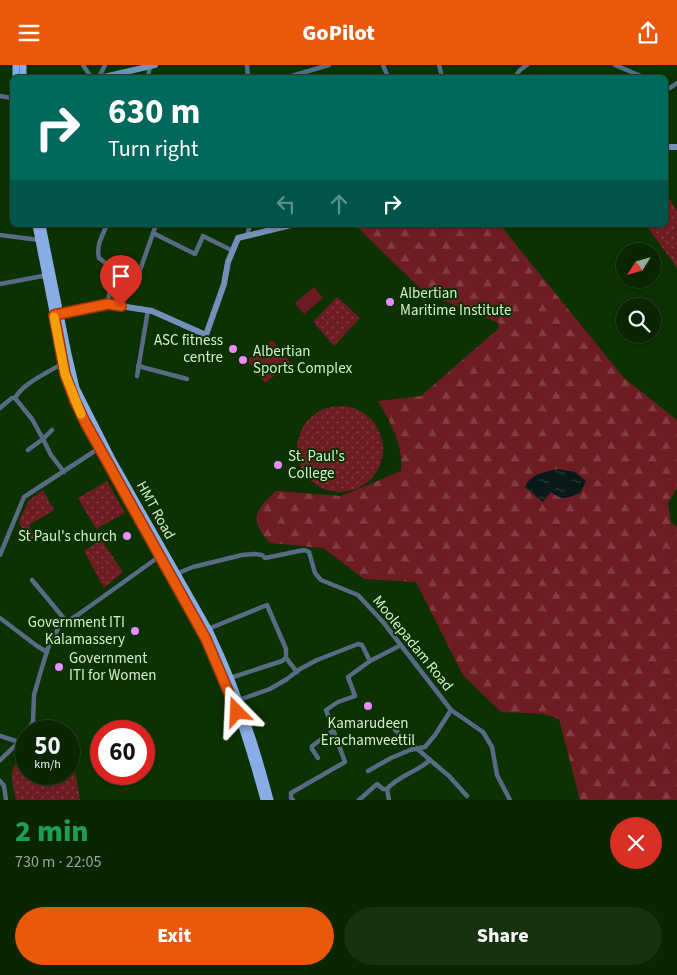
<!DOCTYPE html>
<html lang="en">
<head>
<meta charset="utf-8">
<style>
  :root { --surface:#092502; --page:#173111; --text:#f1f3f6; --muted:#99a599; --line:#294224; --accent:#ea580c }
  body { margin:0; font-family:"Source Sans 3",sans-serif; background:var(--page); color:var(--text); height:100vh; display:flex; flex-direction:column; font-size:19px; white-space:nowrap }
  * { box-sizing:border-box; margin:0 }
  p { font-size:16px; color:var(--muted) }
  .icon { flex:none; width:28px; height:28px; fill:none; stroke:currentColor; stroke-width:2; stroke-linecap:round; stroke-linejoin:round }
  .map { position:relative; height:735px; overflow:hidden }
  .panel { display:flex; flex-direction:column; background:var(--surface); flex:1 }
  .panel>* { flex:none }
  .guide { position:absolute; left:10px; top:10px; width:658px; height:152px; border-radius:8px; box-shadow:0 1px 4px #0004,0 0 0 1px var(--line); background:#00695c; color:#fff; overflow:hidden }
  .needle { width:32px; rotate:233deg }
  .controls { position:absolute; left:616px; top:178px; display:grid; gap:10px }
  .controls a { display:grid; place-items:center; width:45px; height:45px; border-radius:50%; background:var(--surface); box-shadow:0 1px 4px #0004,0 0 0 1px var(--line); font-size:25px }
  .speed { position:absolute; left:15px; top:655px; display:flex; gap:10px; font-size:25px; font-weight:700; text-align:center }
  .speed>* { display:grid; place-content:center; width:65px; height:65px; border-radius:50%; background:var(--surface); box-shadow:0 1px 4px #0004,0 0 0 1px var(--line); line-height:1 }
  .speed small { font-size:12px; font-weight:400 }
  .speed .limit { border:8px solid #d22; background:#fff; color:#111 }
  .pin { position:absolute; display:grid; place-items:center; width:42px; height:42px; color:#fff; margin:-51px -21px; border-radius:50% 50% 50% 0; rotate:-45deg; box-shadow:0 0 5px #0007 }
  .pin .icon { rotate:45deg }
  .me { position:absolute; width:55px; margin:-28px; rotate:339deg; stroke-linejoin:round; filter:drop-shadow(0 0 4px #0008) }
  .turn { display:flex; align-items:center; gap:18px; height:105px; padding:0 15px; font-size:22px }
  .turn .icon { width:65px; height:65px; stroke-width:2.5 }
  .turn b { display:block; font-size:35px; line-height:42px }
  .lanes { display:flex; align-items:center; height:48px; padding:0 15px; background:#0003; justify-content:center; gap:25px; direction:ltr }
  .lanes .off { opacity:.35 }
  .round { display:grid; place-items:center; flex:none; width:52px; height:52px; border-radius:26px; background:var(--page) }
  .head { display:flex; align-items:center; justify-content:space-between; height:85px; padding:0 15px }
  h1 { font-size:30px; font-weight:800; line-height:38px; color:#1e9e55 }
  .button { display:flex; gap:10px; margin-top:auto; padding:10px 15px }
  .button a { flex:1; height:58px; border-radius:30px; background:var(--accent); color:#fff; font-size:20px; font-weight:800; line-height:58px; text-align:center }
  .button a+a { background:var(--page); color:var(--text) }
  header { display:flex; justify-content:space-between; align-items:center; height:65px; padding:0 15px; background:var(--accent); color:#fff; font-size:22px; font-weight:800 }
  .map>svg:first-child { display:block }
  .green { fill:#6e1c24 }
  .forest { fill:url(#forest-firs) }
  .park { fill:url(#park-dots) }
  .water { fill:url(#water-ripples) }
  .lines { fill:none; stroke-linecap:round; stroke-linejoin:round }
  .street { stroke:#596a85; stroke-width:4.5 }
  .secondary { stroke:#748fba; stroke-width:6 }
  .primary { stroke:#88ace4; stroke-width:7 }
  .route-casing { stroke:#983908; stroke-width:12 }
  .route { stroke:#ea580c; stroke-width:9 }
  .slow { stroke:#f59e0b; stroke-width:9 }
  .poi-dot { fill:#e88eff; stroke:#0c3102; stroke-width:2 }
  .labels { text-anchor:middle; stroke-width:4; stroke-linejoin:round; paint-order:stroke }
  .poi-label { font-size:15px; fill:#d3eecc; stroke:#0c3102; text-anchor:start }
  .street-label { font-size:15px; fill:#d3eecc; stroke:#0c3102 }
</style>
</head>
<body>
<header><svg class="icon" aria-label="menu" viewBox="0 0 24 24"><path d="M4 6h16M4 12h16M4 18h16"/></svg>GoPilot<svg class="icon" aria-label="share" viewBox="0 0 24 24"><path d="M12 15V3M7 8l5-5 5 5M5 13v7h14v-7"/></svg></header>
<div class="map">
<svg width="677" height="735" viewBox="0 0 677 735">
  <defs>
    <pattern id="forest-firs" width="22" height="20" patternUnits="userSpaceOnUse" patternTransform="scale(1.25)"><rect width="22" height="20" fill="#6e1c24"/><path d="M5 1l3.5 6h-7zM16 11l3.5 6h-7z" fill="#823d43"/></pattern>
    <pattern id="park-dots" width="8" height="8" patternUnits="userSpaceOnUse" patternTransform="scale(1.25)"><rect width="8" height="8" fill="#6e1c24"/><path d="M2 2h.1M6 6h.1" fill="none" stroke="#823d43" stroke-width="1.8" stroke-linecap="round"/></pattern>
    <pattern id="water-ripples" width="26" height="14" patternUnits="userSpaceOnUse" patternTransform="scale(1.25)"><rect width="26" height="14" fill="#081919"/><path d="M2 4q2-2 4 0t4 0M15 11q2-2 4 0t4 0" fill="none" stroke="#2b3b39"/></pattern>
  </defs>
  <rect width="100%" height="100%" fill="#0c3102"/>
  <g class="green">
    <polygon points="314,222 323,233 304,249 295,238"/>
    <polygon points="272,275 291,298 265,318 247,295"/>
  </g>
  <path class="forest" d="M355 160H500L624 313 677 355V423L668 438 671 458 677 462V735H580L559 654 544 649 501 647 463 610 416 517 364 514 323 483 270 478C248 453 255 446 276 426L341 431 401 406C404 380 390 357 378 336L421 331 498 264 499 258 425 228Z"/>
  <g class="park">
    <polygon points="665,127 677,146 677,203 646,160 665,160"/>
    <polygon points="337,232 360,253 334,281 313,257"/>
    <circle cx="340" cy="384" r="43"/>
    <polygon points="107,416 125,448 96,464 78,433"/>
    <polygon points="43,425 54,445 29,460 35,472 29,476 19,457 29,435"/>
    <polygon points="109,470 111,473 104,479 123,507 104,523 84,486"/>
    <path d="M26 685V709H69V685L72 689 80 735H16C11 712 8 702 26 685Z"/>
  </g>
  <path class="water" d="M558 404 575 407 586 416 580 428C567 433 563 436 551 427L543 437 525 422C530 409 545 407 558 404Z"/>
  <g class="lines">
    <g class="street">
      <polyline points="83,0 91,12"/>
      <polyline points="247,0 248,12"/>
      <polyline points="383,0 388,12"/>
      <polyline points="439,0 442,12"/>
      <polyline points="615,0 643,12"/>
      <polyline points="99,12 105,0"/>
      <polyline points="148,12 150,1"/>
      <polyline points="288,12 329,0"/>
      <polyline points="515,12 520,5 527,0"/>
      <polyline points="665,21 670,23 677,18"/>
      <polyline points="0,31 12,33"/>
      <path d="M107 160C102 171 96 181 99 193L107 199 115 201"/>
      <polyline points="153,168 195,189 203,171 233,186"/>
      <polyline points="0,170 39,175"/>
      <polyline points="247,171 250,160"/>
      <polyline points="0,219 48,210"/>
      <polyline points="108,239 111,216 115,201 139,208 156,160"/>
      <polyline points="138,301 187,314"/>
      <polyline points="137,311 148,245"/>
      <path d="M15 333C24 317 48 308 63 298"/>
      <polyline points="0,343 12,333 15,333 32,354 43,374 52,365"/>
      <polyline points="28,385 43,374 51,390 64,407"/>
      <polyline points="0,490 24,432 101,382"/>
      <polyline points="176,509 193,502 242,490 254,489 262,490 265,493 304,485 309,487 315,508 321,515 358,530 383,557 451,645 483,667 492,682 497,710 510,735"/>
      <polyline points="32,515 67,557"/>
      <polyline points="0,553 37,581 47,587"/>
      <polyline points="208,564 267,540 286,584 286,593 297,607"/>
      <polyline points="230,613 282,596 286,593"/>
      <polyline points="239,635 270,624 287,614 300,604 317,595 358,579 362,580 370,596"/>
      <polyline points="395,665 449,711 467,731"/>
      <polyline points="27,666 33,657 34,630 40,609 48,583 59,562 79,549 160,491"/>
      <polyline points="0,671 19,677"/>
      <polyline points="318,693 312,684 312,681 334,665"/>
      <polyline points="0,695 19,677 26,667"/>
      <polyline points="368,706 391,693 410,685 425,682 435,670 451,645"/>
      <polyline points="0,716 4,721 6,735"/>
      <polyline points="387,724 389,735"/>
      <polyline points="293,735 291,733 291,728 345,697 326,645 338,637 355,631 348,612 370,596 401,580"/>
      <path d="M359 735 377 719 383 724H387C398 711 417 707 430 695"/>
    </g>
    <g class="secondary">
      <polyline points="104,12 155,0"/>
      <polyline points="665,82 677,82"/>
      <polyline points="55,249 108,239 152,246 206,270 224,219 228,197 238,173 291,160"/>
    </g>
    <g class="primary">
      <polyline points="16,12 16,0"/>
      <polyline points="23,12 23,0"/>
      <path d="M36 160 63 298C72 339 95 376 115 412 135 447 155 483 175 518 185 537 197 555 206 574 232 625 249 680 264 735"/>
      <path d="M42 160 68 289 76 323 113 396 210 567C236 621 255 677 270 735"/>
    </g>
  </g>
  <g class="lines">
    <g class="route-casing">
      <polyline id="route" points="121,241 108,239 54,250 65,309 75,336 85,357 206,574 237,647"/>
    </g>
    <use href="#route" class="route"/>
    <polyline class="slow" points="54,252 65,309 81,349"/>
  </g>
  <g class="poi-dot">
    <circle cx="390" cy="237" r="5"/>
    <circle cx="233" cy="284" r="5"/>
    <circle cx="243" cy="295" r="5"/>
    <circle cx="278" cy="400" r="5"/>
    <circle cx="127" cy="471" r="5"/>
    <circle cx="135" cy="566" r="5"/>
    <circle cx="59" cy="602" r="5"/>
    <circle cx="368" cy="641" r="5"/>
  </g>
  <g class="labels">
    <g class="poi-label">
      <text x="400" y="233">Albertian<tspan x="400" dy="17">Maritime Institute</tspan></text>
      <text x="223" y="280" text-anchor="end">ASC fitness<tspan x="223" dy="17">centre</tspan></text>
      <text x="253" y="291">Albertian<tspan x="253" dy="17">Sports Complex</tspan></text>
      <text x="288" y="396">St. Paul's<tspan x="288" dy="17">College</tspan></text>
      <text x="117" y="476" text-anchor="end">St Paul's church</text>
      <text x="125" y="562" text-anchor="end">Government ITI<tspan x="125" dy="17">Kalamassery</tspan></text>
      <text x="69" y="598">Government<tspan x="69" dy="17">ITI for Women</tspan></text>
      <text x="368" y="663" text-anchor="middle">Kamarudeen<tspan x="368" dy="17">Erachamveettil</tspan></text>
    </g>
    <g class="street-label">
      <text transform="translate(156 445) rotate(61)" y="5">HMT Road</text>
      <text transform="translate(413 578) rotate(51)" y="5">Moolepadam Road</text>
    </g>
  </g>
</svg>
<div class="controls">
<a><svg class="needle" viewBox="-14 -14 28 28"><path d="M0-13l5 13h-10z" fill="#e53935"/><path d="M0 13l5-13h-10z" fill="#99a599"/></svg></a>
<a><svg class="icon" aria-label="search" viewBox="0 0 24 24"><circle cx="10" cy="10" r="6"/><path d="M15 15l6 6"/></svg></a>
</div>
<div class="speed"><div>50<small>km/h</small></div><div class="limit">60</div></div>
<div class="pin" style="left:121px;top:241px;background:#d93025"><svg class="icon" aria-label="arrive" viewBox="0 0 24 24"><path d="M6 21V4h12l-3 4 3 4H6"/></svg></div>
<svg class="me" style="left:237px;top:647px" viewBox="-20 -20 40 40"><path d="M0-17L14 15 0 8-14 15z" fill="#ea580c" stroke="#fff" stroke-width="4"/></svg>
<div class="guide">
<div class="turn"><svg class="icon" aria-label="right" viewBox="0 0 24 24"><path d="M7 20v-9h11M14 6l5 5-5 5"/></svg><div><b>630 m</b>Turn right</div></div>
<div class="lanes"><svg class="icon off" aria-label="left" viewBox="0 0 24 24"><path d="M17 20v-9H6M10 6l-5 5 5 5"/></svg><svg class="icon off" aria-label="ahead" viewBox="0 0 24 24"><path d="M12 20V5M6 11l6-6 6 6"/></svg><svg class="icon" aria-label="right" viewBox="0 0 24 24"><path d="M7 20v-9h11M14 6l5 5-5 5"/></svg></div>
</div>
</div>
<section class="panel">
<div class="head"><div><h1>2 min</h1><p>730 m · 22:05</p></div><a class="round" style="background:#d93025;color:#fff"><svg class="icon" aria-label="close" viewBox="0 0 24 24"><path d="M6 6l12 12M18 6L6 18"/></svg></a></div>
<div class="button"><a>Exit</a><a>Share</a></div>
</section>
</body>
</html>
